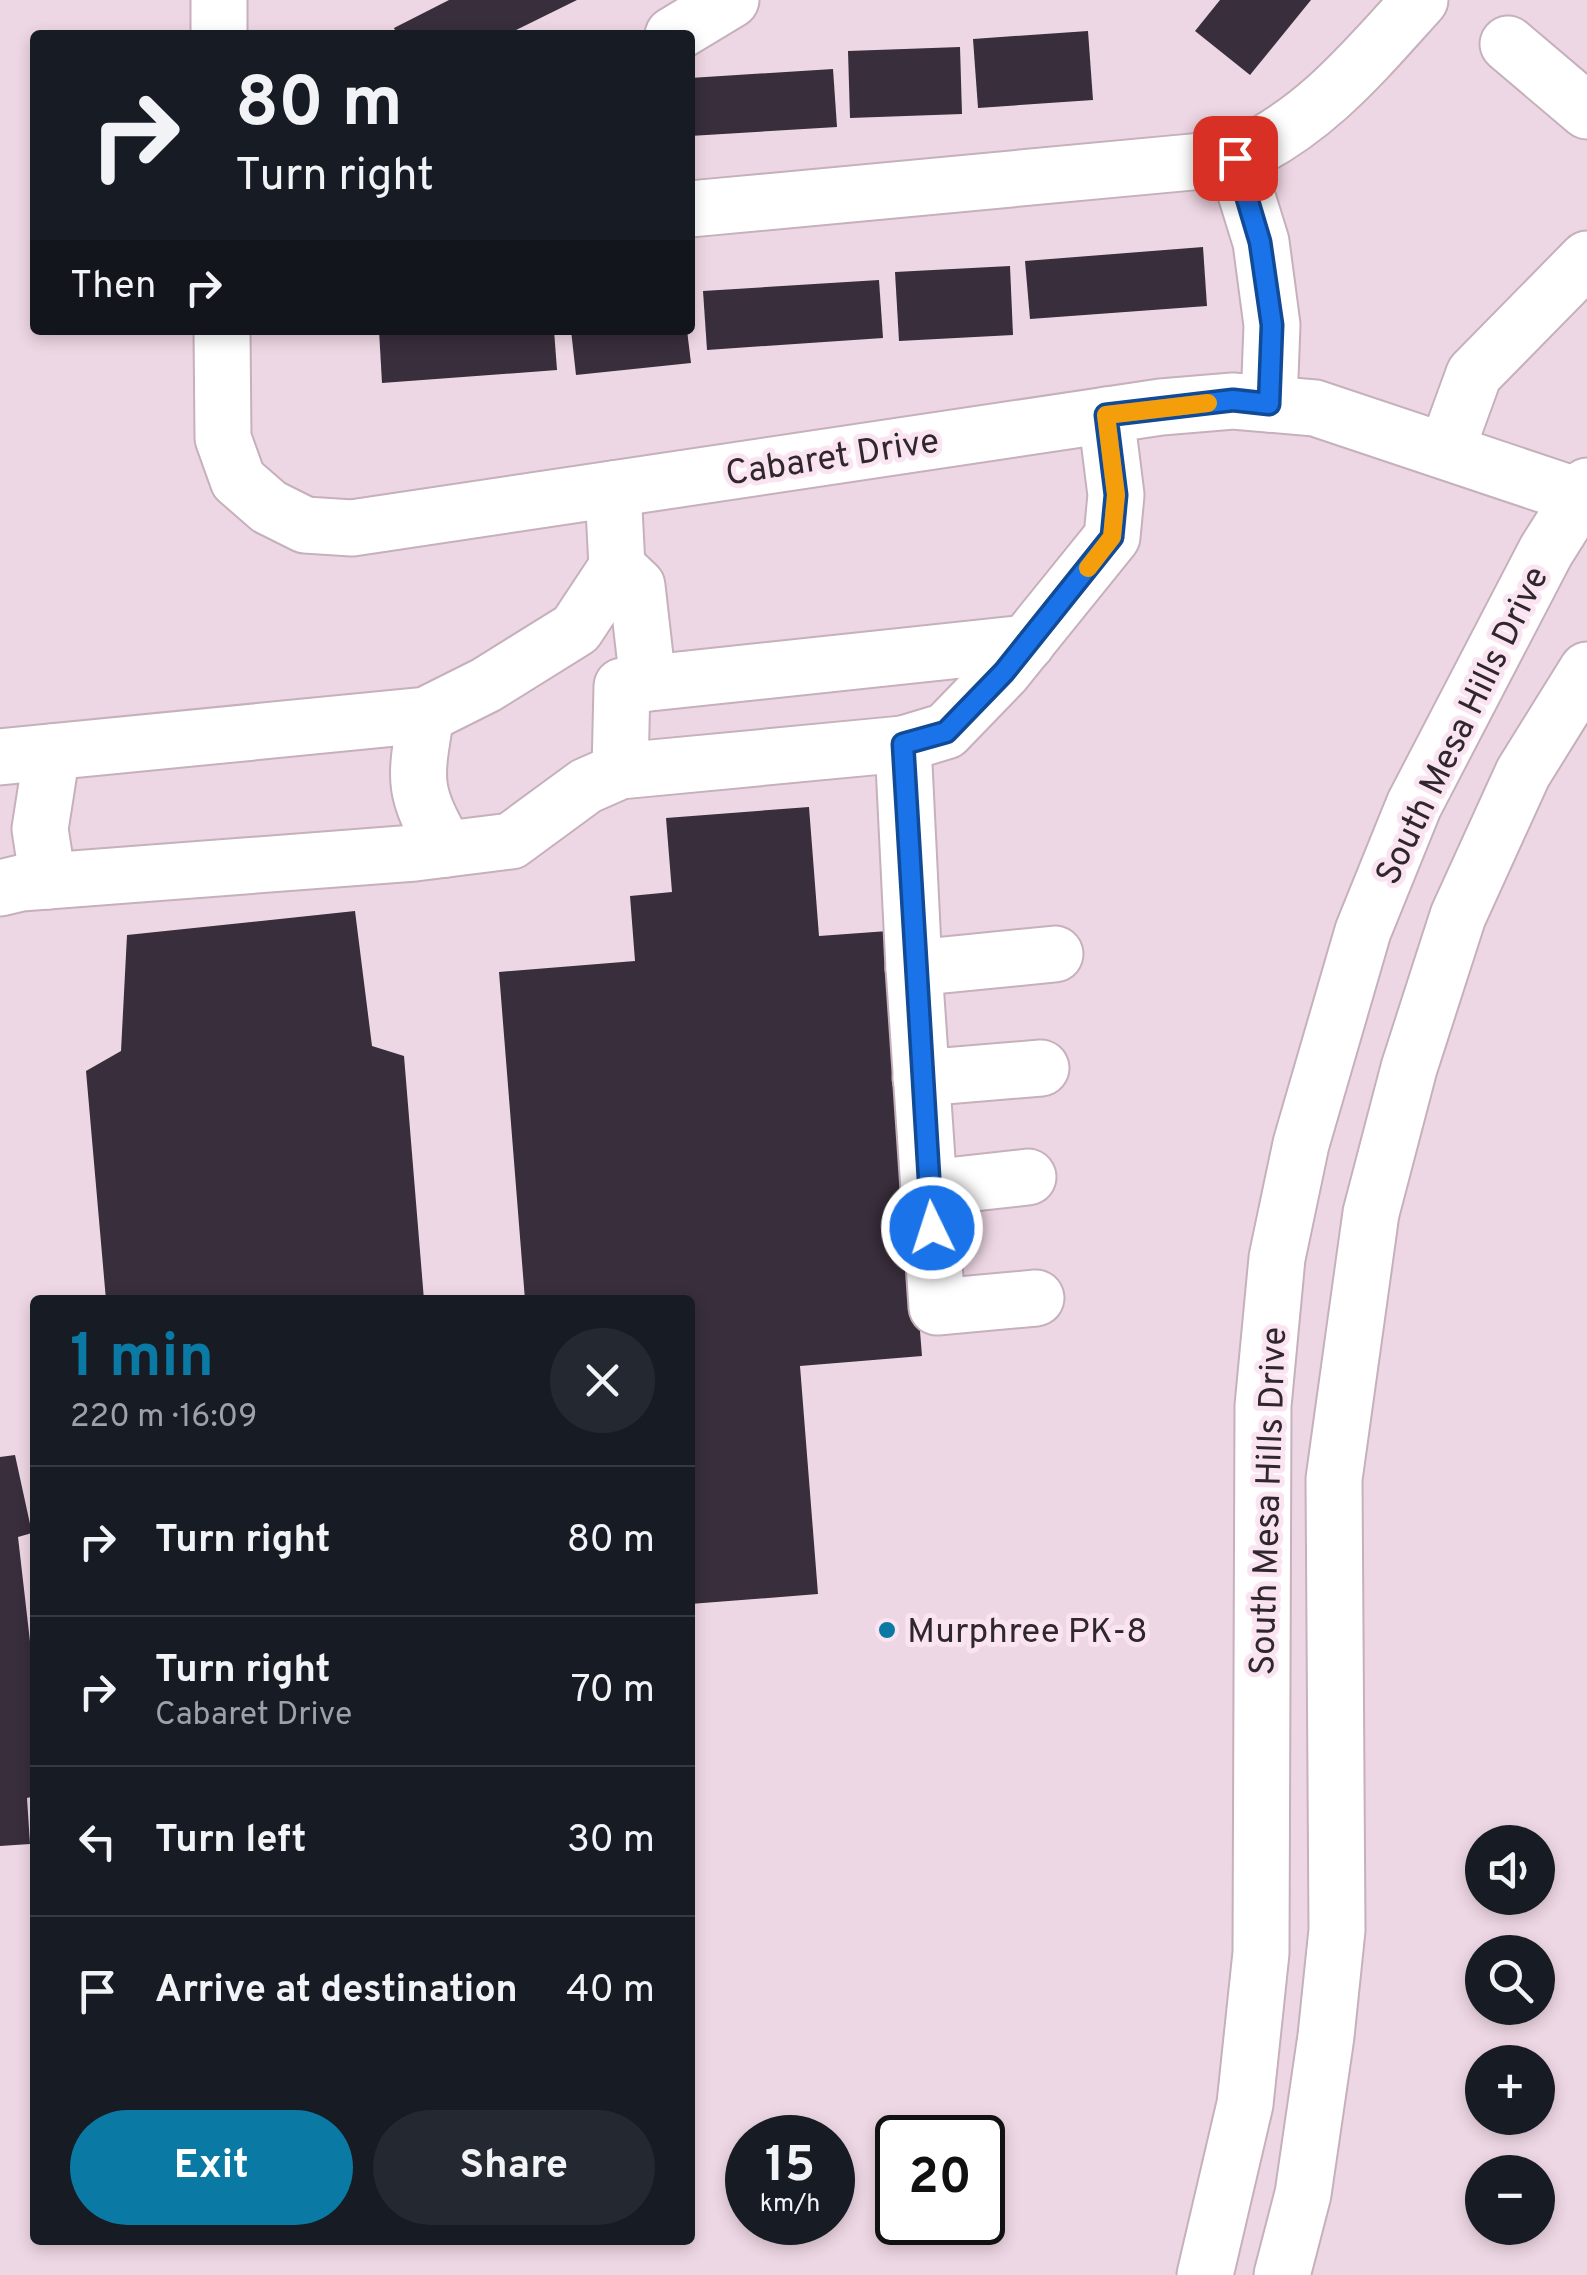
<!DOCTYPE html>
<html lang="en">
<head>
<meta charset="utf-8">
<style>
  :root { --surface:#171b24; --page:#242831; --text:#f1f3f6; --muted:#9ea1a6; --line:#363941; --accent:#0a79a3 }
  body { margin:0; font-family:Overpass,sans-serif; background:var(--page); color:var(--text); height:100vh; display:flex; flex-direction:column; font-size:38px; white-space:nowrap }
  * { box-sizing:border-box; margin:0 }
  p { font-size:32px; color:var(--muted) }
  .icon { flex:none; width:55px; height:55px; fill:none; stroke:currentColor; stroke-width:2; stroke-linecap:round; stroke-linejoin:round }
  .map { position:relative; flex:1; overflow:hidden }
  .panel { position:absolute; left:30px; top:1295px; width:665px; height:950px; display:flex; flex-direction:column; background:var(--surface); border-radius:10px; box-shadow:0 5px 15px #0003 }
  .panel>* { flex:none }
  .banner { position:absolute; left:30px; top:30px; width:665px; height:305px; border-radius:10px; box-shadow:0 5px 15px #0003; background:#171b24; color:var(--text); overflow:hidden }
  .tools { position:absolute; left:1465px; top:1825px; display:grid; gap:20px }
  .tools a { display:grid; place-items:center; width:90px; height:90px; border-radius:50%; background:var(--surface); box-shadow:0 5px 15px #0003; font-size:50px }
  .speed { position:absolute; left:725px; top:2115px; display:flex; gap:20px; font-size:50px; font-weight:700; text-align:center }
  .speed>* { display:grid; place-content:center; width:130px; height:130px; border-radius:50%; background:var(--surface); box-shadow:0 5px 15px #0003; line-height:1 }
  .speed small { font-size:25px; font-weight:400 }
  .speed .limit { border:5px solid #111; border-radius:15px; background:#fff; color:#111 }
  .pin { position:absolute; display:grid; place-items:center; width:85px; height:85px; color:#fff; margin:-42px; border-radius:20px; box-shadow:0 5px 15px #0006 }
  .me { position:absolute; width:110px; margin:-55px; rotate:356deg; stroke-linejoin:round; filter:drop-shadow(0 0 8px #0008) }
  .turn { display:flex; align-items:center; gap:35px; height:210px; padding:0 40px; font-size:45px }
  .turn .icon { width:130px; height:130px; stroke-width:2.5 }
  .turn b { display:block; font-size:70px; line-height:85px }
  .then { display:flex; align-items:center; height:95px; padding:0 40px; background:#0003; gap:20px; font-size:38px }
  .round { display:grid; place-items:center; flex:none; width:105px; height:105px; border-radius:52px; background:var(--page) }
  .headline { display:flex; align-items:center; justify-content:space-between; height:170px; padding:0 40px }
  h1 { font-size:60px; font-weight:700; line-height:75px; color:var(--accent) }
  .button { display:flex; gap:20px; margin-top:auto; padding:20px 40px }
  .button a { flex:1; height:115px; border-radius:60px; background:var(--accent); color:#fff; font-size:40px; font-weight:700; line-height:115px; text-align:center }
  .button a+a { background:var(--page); color:var(--text) }
  ul { padding:0; list-style:none }
  li { display:flex; align-items:center; gap:30px; height:150px; padding:0 40px; border-top:2px solid var(--line) }
  li div { flex:1 }
  li b { display:block; font-size:38px }
  li em { font-style:normal }
  .map>svg:first-child { display:block }
  .building { fill:#392e3c }
  .lines { fill:none; stroke-linecap:round; stroke-linejoin:round }
  .minor-casing { stroke:#c5b0bb; stroke-width:59 }
  .minor { stroke:#fff; stroke-width:55 }
  .route-casing { stroke:#114b97; stroke-width:25 }
  .route { stroke:#1a73e8; stroke-width:18 }
  .slow { stroke:#f59e0b; stroke-width:18 }
  .poi-dot { fill:#0a79a3; stroke:#fbe4f1; stroke-width:4 }
  .labels { text-anchor:middle; stroke-width:10; stroke-linejoin:round; paint-order:stroke }
  .street-label { font-size:35px; fill:#2f272c; stroke:#fbe4f1 }
  .poi-label { font-size:35px; fill:#2f272c; stroke:#fbe4f1; text-anchor:start }
</style>
</head>
<body>
<div class="map">
<svg width="1587" height="2275" viewBox="0 0 1587 2275">
  <rect width="100%" height="100%" fill="#eed7e4"/>
  <g class="building">
    <polygon points="449,0 577,0 506,35 397,35 394,28"/>
    <polygon points="1220,0 1311,0 1250,75 1195,31"/>
    <polygon points="1088,31 1093,100 978,108 973,39"/>
    <polygon points="960,47 962,114 850,118 848,51"/>
    <polygon points="833,69 837,127 690,136 690,78"/>
    <polygon points="1203,247 1207,306 1030,319 1025,261"/>
    <polygon points="1010,266 1013,335 899,341 895,272"/>
    <polygon points="879,280 883,338 707,350 703,291"/>
    <polygon points="379,330 554,330 557,370 382,383"/>
    <polygon points="571,330 687,330 691,363 576,375"/>
    <polygon points="809,807 819,936 888,931 922,1356 800,1366 818,1594 690,1604 690,1300 525,1300 499,972 635,961 630,896 672,892 666,818"/>
    <polygon points="355,911 372,1046 404,1056 424,1300 106,1300 86,1071 121,1051 127,935"/>
    <polygon points="15,1455 32,1533 18,1537 35,1685 35,1796 27,1798 30,1844 0,1846 0,1457"/>
  </g>
  <g class="lines">
    <g class="minor-casing">
      <g id="minor">
        <polyline points="219,0 219,35"/>
        <polyline points="673,35 731,0"/>
        <polyline points="1508,44 1587,111"/>
        <polyline points="1235,158 1261,242 1272,325 1269,404"/>
        <path d="M690 209 1235 158C1313 124 1364 62 1420 0"/>
        <polyline points="222,330 223,438 238,480 269,507 305,525 352,528 1161,407 1233,401 1315,408 1587,499"/>
        <polyline points="1446,451 1474,374 1587,259"/>
        <polyline points="617,567 637,586 648,683"/>
        <path d="M426 715C415 781 412 790 446 849"/>
        <polyline points="0,757 426,715 486,685 576,629 617,567 613,489"/>
        <polyline points="620,771 622,686 1027,643"/>
        <polyline points="48,881 40,829 52,752"/>
        <polyline points="0,888 21,883 415,853 511,841 586,786 620,771 903,744"/>
        <polyline points="914,968 1055,954"/>
        <polyline points="921,1078 1041,1068"/>
        <polyline points="929,1188 1028,1177"/>
        <polyline points="1036,1298 937,1307 914,968 903,744 946,731 1003,672 1112,537 1116,495 1106,415"/>
        <polyline points="1205,2275 1245,2104 1261,1953 1263,1406 1277,1258 1301,1144 1363,931 1414,805 1546,551 1587,486"/>
        <polyline points="1282,2275 1303,2194 1326,2036 1337,1930 1334,1479 1371,1213 1409,1068 1458,916 1523,773 1587,670"/>
      </g>
    </g>
    <use href="#minor" class="minor"/>
  </g>
  <g class="lines">
    <g class="route-casing">
      <polyline id="route" points="932,1228 903,744 946,732 1004,672 1112,537 1116,495 1106,415 1233,400 1269,404 1272,325 1260,242 1235,158"/>
    </g>
    <use href="#route" class="route"/>
    <polyline class="slow" points="1088,568 1112,537 1116,495 1106,415 1208,403"/>
  </g>
  <circle class="poi-dot" cx="887" cy="1630" r="10"/>
  <g class="labels">
    <g class="street-label">
      <text transform="translate(832 456) rotate(-9)" y="12">Cabaret Drive</text>
      <text transform="translate(1461 725) rotate(-64)" y="12">South Mesa Hills Drive</text>
      <text transform="translate(1267 1501) rotate(-88)" y="12">South Mesa Hills Drive</text>
    </g>
    <g class="poi-label">
      <text x="907" y="1642">Murphree PK-8</text>
    </g>
  </g>
</svg>
<div class="tools">
<a><svg class="icon" aria-label="sound" viewBox="0 0 24 24"><path d="M4 9h4l5-4v14l-5-4H4zM17 9q2 3 0 6"/></svg></a>
<a><svg class="icon" aria-label="search" viewBox="0 0 24 24"><circle cx="10" cy="10" r="6"/><path d="M15 15l6 6"/></svg></a>
<a>+</a>
<a>−</a>
</div>
<div class="speed"><div>15<small>km/h</small></div><div class="limit">20</div></div>
<div class="pin" style="left:1235px;top:158px;background:#d93025"><svg class="icon" aria-label="arrive" viewBox="0 0 24 24"><path d="M6 21V4h12l-3 4 3 4H6"/></svg></div>
<svg class="me" style="left:932px;top:1228px" viewBox="-20 -20 40 40"><circle r="17" fill="#1a73e8" stroke="#fff" stroke-width="3"/><path d="M0-11L8 9 0 5-8 9z" fill="#fff"/></svg>
<div class="banner">
<div class="turn"><svg class="icon" aria-label="right" viewBox="0 0 24 24"><path d="M7 20v-9h11M14 6l5 5-5 5"/></svg><div><b>80 m</b>Turn right</div></div>
<div class="then">Then<svg class="icon" aria-label="right" viewBox="0 0 24 24"><path d="M7 20v-9h11M14 6l5 5-5 5"/></svg></div>
</div>
<section class="panel">
<div class="headline"><div><h1>1 min</h1><p>220 m · 16:09</p></div><a class="round"><svg class="icon" aria-label="close" viewBox="0 0 24 24"><path d="M6 6l12 12M18 6L6 18"/></svg></a></div>
<ul>
<li><svg class="icon" aria-label="right" viewBox="0 0 24 24"><path d="M7 20v-9h11M14 6l5 5-5 5"/></svg><div><b>Turn right</b></div><em>80 m</em></li>
<li><svg class="icon" aria-label="right" viewBox="0 0 24 24"><path d="M7 20v-9h11M14 6l5 5-5 5"/></svg><div><b>Turn right</b><p>Cabaret Drive</p></div><em>70 m</em></li>
<li><svg class="icon" aria-label="left" viewBox="0 0 24 24"><path d="M17 20v-9H6M10 6l-5 5 5 5"/></svg><div><b>Turn left</b></div><em>30 m</em></li>
<li><svg class="icon" aria-label="arrive" viewBox="0 0 24 24"><path d="M6 21V4h12l-3 4 3 4H6"/></svg><div><b>Arrive at destination</b></div><em>40 m</em></li>
</ul>
<div class="button"><a>Exit</a><a>Share</a></div>
</section>
</div>
</body>
</html>
